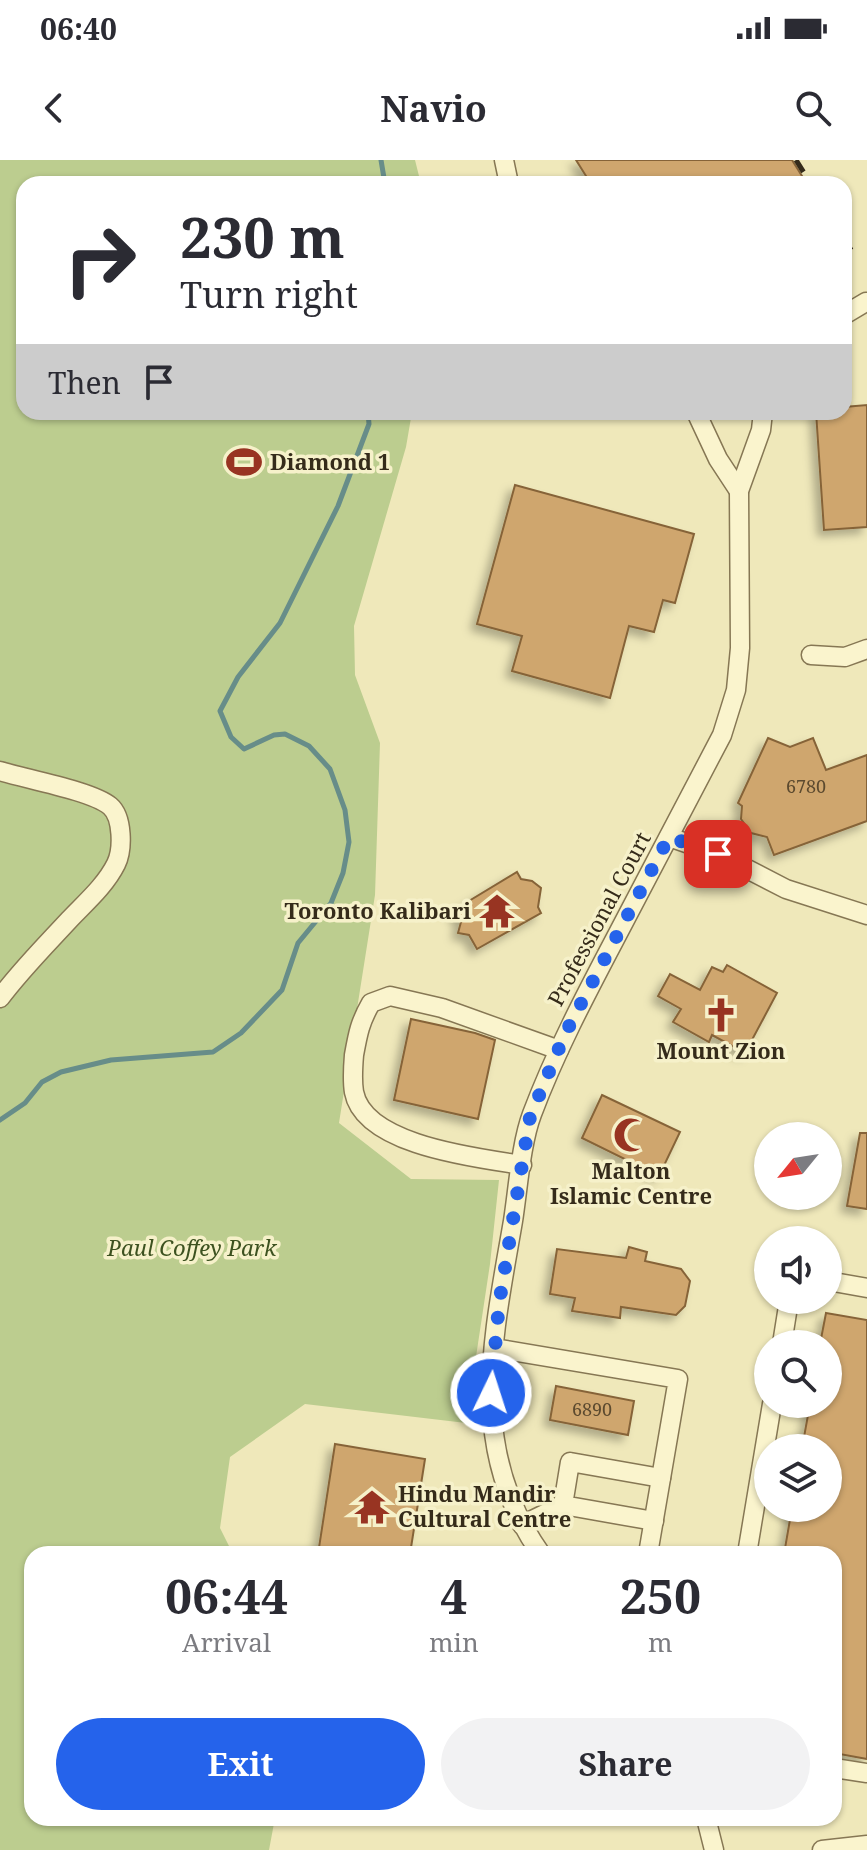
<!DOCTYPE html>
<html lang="en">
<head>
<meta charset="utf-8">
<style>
  :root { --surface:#fff; --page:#f2f2f3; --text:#2b2b33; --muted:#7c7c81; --accent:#2563eb }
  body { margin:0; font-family:"Noto Serif",serif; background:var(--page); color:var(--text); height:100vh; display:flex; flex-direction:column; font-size:30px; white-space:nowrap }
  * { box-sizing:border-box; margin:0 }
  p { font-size:26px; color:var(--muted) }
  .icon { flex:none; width:44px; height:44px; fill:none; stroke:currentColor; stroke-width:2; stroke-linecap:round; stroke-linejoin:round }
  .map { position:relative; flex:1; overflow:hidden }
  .sheet { position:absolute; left:24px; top:1386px; width:818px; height:280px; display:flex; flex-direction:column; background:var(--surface); border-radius:24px; box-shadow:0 2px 6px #0004 }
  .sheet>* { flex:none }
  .banner { position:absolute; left:16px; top:16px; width:836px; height:244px; border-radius:24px; box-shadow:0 2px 6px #0004; background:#fff; color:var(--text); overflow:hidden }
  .needle { width:52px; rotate:240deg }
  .buttons { position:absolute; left:754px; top:962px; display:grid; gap:16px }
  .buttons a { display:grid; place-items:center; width:88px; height:88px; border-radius:50%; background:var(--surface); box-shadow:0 2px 6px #0004; font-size:40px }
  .pin { position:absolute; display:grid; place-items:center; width:68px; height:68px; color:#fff; margin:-34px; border-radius:16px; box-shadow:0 4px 12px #0006 }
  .me { position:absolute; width:88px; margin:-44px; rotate:4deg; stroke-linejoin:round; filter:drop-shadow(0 0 6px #0008) }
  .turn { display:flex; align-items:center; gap:28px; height:168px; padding:0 32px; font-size:36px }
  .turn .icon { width:104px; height:104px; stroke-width:2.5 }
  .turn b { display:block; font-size:56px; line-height:68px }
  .then { display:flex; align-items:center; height:76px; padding:0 32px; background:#0003; gap:16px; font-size:30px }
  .eta { display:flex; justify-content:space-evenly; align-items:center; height:136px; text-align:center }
  .eta b { font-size:48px; font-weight:700; line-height:56px }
  .button { display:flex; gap:16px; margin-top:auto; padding:16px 32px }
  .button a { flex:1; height:92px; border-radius:48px; background:var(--accent); color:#fff; font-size:32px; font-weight:700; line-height:92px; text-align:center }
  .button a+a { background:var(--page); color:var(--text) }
  .status { display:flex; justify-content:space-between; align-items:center; height:56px; padding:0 40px; background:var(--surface); direction:ltr }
  .status svg { height:22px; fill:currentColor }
  header { display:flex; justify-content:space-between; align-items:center; height:104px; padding:0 32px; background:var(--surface); font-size:36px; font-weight:700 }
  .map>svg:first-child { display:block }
  .green { fill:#bccd8f }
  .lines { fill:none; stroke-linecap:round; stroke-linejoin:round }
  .stream { stroke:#678d89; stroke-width:5 }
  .building { fill:#cfa66e; stroke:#866439; stroke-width:2; filter:url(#shadow) }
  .minor-casing { stroke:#867754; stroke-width:21 }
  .minor { stroke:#faf4cd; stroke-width:18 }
  .rail { stroke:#352b1a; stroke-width:5; stroke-dasharray:14 14; stroke-linecap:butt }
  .route { stroke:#2563eb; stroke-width:14; stroke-dasharray:0 25.2 }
  .labels { text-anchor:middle; stroke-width:7; stroke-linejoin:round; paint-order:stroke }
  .number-label { font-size:18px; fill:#5c4a2f }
  .poi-label { font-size:22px; font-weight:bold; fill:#352b1a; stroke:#f6f1ca; text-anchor:start }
  .street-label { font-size:22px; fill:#352b1a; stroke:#f6f1ca }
  .park-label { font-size:22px; font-style:italic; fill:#3d5220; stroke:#f6f1ca }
</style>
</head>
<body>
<div class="status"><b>06:40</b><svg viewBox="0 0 49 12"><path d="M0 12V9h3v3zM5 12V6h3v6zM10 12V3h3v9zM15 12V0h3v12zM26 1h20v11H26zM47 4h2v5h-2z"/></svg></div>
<header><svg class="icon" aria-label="back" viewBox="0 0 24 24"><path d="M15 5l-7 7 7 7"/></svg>Navio<svg class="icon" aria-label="search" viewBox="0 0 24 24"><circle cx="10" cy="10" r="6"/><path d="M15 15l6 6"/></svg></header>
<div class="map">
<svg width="867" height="1690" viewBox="0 0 867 1690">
  <defs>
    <filter id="shadow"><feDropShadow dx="-6" dy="6" stdDeviation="4" flood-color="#0004"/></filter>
  </defs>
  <rect width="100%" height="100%" fill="#efe8ba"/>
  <polygon class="green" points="0,0 415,0 421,24 24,24 24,252 412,252 406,287 354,466 355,515 380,583 375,735 339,963 411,1019 499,1020 490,1104 466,1263 305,1244 230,1297 220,1368 233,1394 32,1394 32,1658 275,1658 269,1690 0,1690"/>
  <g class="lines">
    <g class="stream">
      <polyline points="381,0 385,24"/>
      <polyline points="0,960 25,943 42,922 61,912 111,900 213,892 241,873 282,830 298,783 331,743 343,713 349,682 345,650 330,609 309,586 285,574 274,575 244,589 231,577 220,551 238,517 280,463 338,346 369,264 368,252"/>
    </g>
  </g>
  <g class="building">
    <polygon points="576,0 792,0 807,24 591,24"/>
    <polygon points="867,245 867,367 824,370 816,252 844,252 844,247"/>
    <polygon points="515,325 694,374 675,443 663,440 654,472 629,466 610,538 512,511 522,476 477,464"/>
    <polygon points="768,578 790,587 813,578 826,610 867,595 867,661 774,695 767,677 751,673 741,659 742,646 738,643"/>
    <polygon points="517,712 521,719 532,721 541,728 538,747 541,753 477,789 469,775 458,773 461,762 454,750"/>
    <polygon points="727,805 777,833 745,893 712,875 709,882 673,862 681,849 658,836 670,814 700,830 712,807 723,812"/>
    <polygon points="411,859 475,873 495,880 478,959 394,940"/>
    <polygon points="602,935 680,972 659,1016 582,978"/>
    <polygon points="860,973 867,973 867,1049 847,1046"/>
    <polygon points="629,1087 647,1092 645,1101 681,1109 690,1121 685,1146 676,1155 621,1147 620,1158 572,1151 575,1138 550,1134 557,1089 626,1098"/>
    <polygon points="826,1153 867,1160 867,1599 834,1593 834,1394 784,1394 792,1348 828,1348 828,1288 802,1288 810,1244 828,1244 828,1184 820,1184"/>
    <polygon points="556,1226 634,1241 628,1275 550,1260"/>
    <polygon points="335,1284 425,1299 410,1394 318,1394"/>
  </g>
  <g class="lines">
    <g class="minor-casing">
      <g id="minor">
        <polyline points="504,0 509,24"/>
        <polyline points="844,155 866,142"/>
        <polyline points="696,252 718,299 739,331"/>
        <polyline points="811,495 845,497 867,489"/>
        <path d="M0 611C26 619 92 631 110 646 123 657 123 690 116 704 105 726 85 743 69 760 45 786 21 810 0 838"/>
        <polyline points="669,677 718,694 786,729 867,755"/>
        <path d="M522 1005C479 998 364 986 354 932 352 920 353 907 354 895 358 873 360 862 371 843L390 836 442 848 559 890"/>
        <polyline points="828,1121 867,1128"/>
        <polyline points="782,1184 789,1140"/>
        <polyline points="494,1188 678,1219 648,1394"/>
        <polyline points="654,1361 563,1345 570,1302 661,1318"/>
        <polyline points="522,1365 563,1345"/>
        <path d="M541 1394C466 1289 493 1178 513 1061 518 1029 521 983 532 954 555 893 585 836 615 779 651 711 687 643 722 575L736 530 740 488 739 331 761 270 763 252"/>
        <polyline points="747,1394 772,1244"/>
        <polyline points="834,1608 867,1613"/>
        <polyline points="706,1658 714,1690"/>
        <polyline points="822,1690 867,1685"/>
      </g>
    </g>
    <use href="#minor" class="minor"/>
    <g class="rail">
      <polyline points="796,0 811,24"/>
      <polyline points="844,78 855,97"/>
    </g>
  </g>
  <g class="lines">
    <polyline class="route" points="491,1233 499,1144 530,957 565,874 669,677 718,694"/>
  </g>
  <defs>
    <g id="stadium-bare" transform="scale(2.76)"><path d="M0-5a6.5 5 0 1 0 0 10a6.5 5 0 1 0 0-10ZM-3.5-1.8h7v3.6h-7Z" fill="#983422" stroke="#f6f1ca" stroke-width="2.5" paint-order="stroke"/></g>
    <g id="temple-bare" transform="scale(2.76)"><path d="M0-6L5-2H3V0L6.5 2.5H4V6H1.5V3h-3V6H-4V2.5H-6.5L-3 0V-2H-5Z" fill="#983422" stroke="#f6f1ca" stroke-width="2.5" paint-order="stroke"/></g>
    <g id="church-bare" transform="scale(2.76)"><path d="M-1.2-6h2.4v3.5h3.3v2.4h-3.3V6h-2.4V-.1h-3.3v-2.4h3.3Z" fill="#983422" stroke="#f6f1ca" stroke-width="2.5" paint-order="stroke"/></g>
    <g id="mosque-bare" transform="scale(2.76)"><path d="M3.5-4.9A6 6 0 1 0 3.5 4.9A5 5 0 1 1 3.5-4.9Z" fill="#983422" stroke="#f6f1ca" stroke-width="2.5" paint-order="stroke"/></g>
  </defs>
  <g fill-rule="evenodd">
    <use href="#stadium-bare" x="244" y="302"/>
    <use href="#temple-bare" x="497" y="751"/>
    <use href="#church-bare" x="721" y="855"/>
    <use href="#mosque-bare" x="631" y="975"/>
    <use href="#temple-bare" x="372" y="1347"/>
  </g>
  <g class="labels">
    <g class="number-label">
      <text x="806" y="633">6780</text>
      <text x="592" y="1256">6890</text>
    </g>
    <g class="poi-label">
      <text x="270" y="310">Diamond 1</text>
      <text x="471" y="759" text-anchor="end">Toronto Kalibari</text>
      <text x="721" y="899" text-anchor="middle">Mount Zion</text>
      <text x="631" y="1019" text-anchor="middle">Malton<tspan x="631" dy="25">Islamic Centre</tspan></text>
      <text x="398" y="1342">Hindu Mandir<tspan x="398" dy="25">Cultural Centre</tspan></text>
    </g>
    <g class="street-label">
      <text transform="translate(599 759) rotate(-62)" y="8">Professional Court</text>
    </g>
    <g class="park-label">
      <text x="192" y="1096">Paul Coffey Park</text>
    </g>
  </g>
</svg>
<div class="buttons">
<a><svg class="needle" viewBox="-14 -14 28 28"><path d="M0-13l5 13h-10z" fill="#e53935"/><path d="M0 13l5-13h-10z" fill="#7c7c81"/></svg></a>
<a><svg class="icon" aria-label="sound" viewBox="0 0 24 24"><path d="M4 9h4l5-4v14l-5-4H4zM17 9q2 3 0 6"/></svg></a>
<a><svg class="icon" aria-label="search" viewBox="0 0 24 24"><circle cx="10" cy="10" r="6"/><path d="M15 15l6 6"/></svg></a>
<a><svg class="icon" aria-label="layers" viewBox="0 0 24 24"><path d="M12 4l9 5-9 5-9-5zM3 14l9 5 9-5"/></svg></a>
</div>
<div class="pin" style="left:718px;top:694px;background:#d93025"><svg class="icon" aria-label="arrive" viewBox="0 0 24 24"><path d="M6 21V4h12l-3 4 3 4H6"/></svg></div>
<svg class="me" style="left:491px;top:1233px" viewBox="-20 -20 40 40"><circle r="17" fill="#2563eb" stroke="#fff" stroke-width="3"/><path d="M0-11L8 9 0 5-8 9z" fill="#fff"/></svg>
<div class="banner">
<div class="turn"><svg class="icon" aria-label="right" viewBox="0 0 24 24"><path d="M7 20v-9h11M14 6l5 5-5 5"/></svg><div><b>230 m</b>Turn right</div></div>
<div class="then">Then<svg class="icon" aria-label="arrive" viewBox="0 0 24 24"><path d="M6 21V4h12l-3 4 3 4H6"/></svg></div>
</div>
<section class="sheet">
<div class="eta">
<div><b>06:44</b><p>Arrival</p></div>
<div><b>4</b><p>min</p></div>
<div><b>250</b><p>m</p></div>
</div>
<div class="button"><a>Exit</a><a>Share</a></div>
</section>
</div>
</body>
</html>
